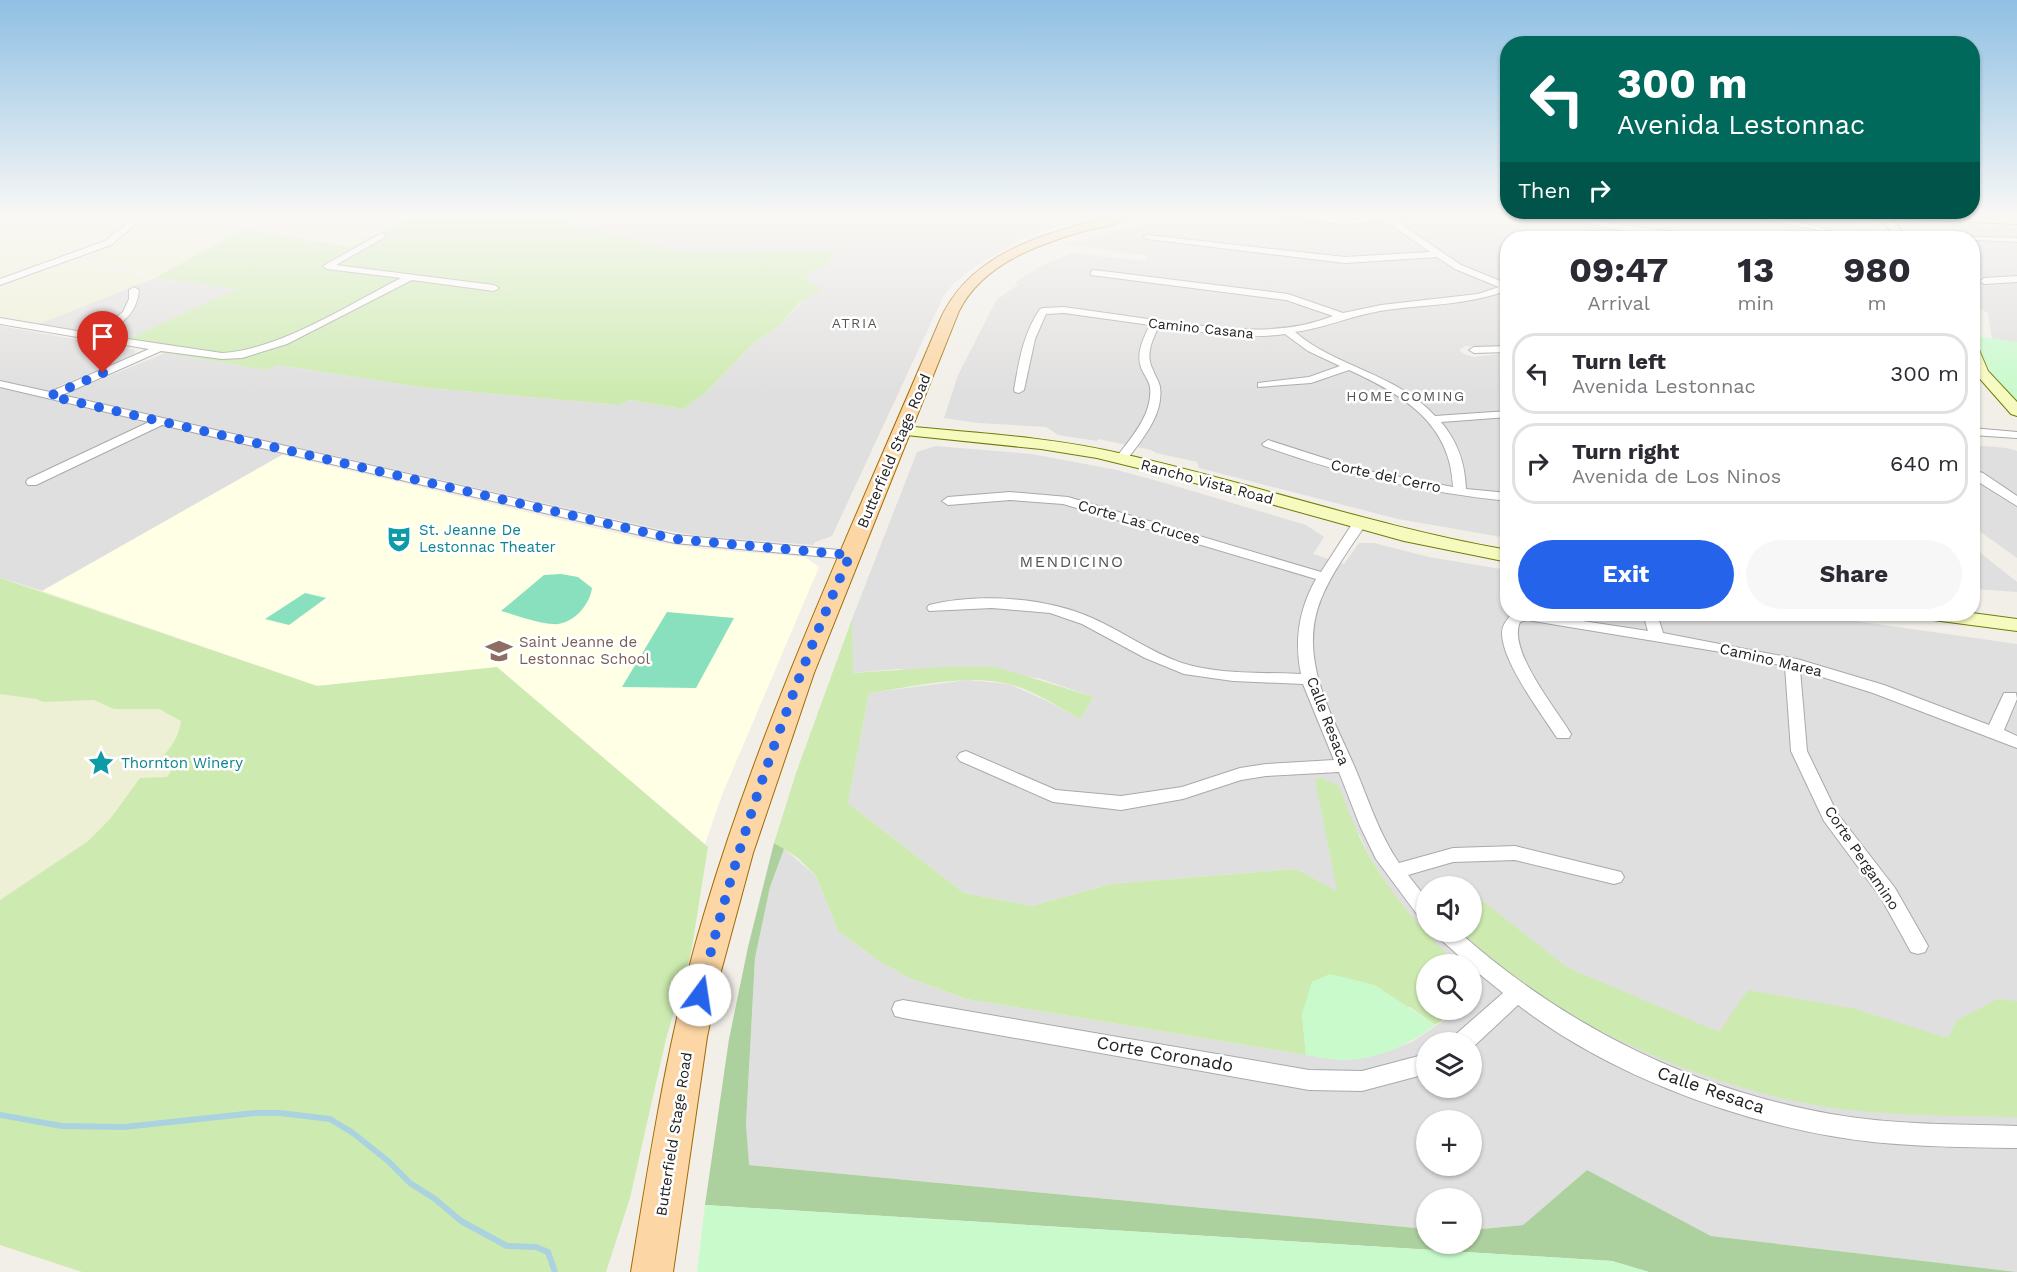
<!DOCTYPE html>
<html lang="en">
<head>
<meta charset="utf-8">
<style>
  :root { --surface:#fff; --page:#f7f7f7; --text:#2b2b33; --muted:#7c7c81; --line:#e1e1e2; --accent:#2563eb }
  body { margin:0; font-family:"Work Sans",sans-serif; background:var(--page); color:var(--text); height:100vh; display:flex; flex-direction:column; font-size:22px; white-space:nowrap }
  * { box-sizing:border-box; margin:0 }
  p { font-size:20px; color:var(--muted) }
  .icon { flex:none; width:33px; height:33px; fill:none; stroke:currentColor; stroke-width:2; stroke-linecap:round; stroke-linejoin:round }
  .map { position:relative; flex:1; overflow:hidden }
  .panel { position:absolute; left:1500px; top:231px; width:480px; height:390px; display:flex; flex-direction:column; background:var(--surface); border-radius:24px; box-shadow:0 2px 4px #0004 }
  .panel>* { flex:none }
  .hud { position:absolute; left:1500px; top:36px; width:480px; height:183px; border-radius:24px; box-shadow:0 2px 4px #0004; background:#00695c; color:#fff; overflow:hidden }
  .tools { position:absolute; left:1416px; top:876px; display:grid; gap:12px }
  .tools a { display:grid; place-items:center; width:66px; height:66px; border-radius:50%; background:var(--surface); box-shadow:0 2px 4px #0004; font-size:30px }
  .pin { position:absolute; display:grid; place-items:center; width:51px; height:51px; color:#fff; margin:-62px -26px; border-radius:50% 50% 50% 0; rotate:-45deg; box-shadow:0 0 6px #0007 }
  .pin .icon { rotate:45deg }
  .me { position:absolute; width:66px; margin:-33px; rotate:14deg; stroke-linejoin:round; filter:drop-shadow(0 0 4px #0008) }
  .turn { display:flex; align-items:center; gap:21px; height:126px; padding:0 18px; font-size:27px }
  .turn .icon { width:78px; height:78px; stroke-width:2.5 }
  .turn b { display:block; font-size:42px; line-height:51px }
  .then { display:flex; align-items:center; height:57px; padding:0 18px; background:#0003; gap:12px; font-size:22px }
  .eta { display:flex; justify-content:space-evenly; align-items:center; height:102px; text-align:center }
  .eta b { font-size:36px; font-weight:700; line-height:42px }
  .button { display:flex; gap:12px; margin-top:auto; padding:12px 18px }
  .button a { flex:1; height:69px; border-radius:36px; background:var(--accent); color:#fff; font-size:24px; font-weight:700; line-height:69px; text-align:center }
  .button a+a { background:var(--page); color:var(--text) }
  ul { padding:0; list-style:none }
  li { display:flex; align-items:center; gap:18px; height:81px; margin:0 12px 9px; padding:0 6px; border:3px solid var(--line); border-radius:24px }
  li div { flex:1 }
  li b { display:block; font-size:22px }
  li em { font-style:normal }
  .map>svg:first-child { display:block }
  .residential { fill:#e0dfdf; fill-rule:evenodd }
  .education { fill:#ffffe5 }
  .farmland { fill:#eef0d5 }
  .grass { fill:#cdebb0 }
  .forest { fill:#add19e }
  .park { fill:#c8facc }
  .pitch { fill:#88e0be }
  .lines { fill:none; stroke-linecap:round; stroke-linejoin:round }
  .stream { stroke:#aad3df; stroke-width:6 }
  .minor-casing { stroke:#a9a9a9; stroke-width:2 }
  .secondary-casing { stroke:#707d05; stroke-width:2 }
  .primary-casing { stroke:#a06b00; stroke-width:2 }
  .minor { fill:#fff; fill-rule:evenodd }
  .secondary { fill:#f7fabf; fill-rule:evenodd }
  .primary { fill:#fcd6a4; fill-rule:evenodd }
  .route { stroke:#2563eb; stroke-width:10; stroke-dasharray:0 18 }
  .labels { text-anchor:middle; stroke-width:5; stroke-linejoin:round; paint-order:stroke }
  .far-neighbourhood-label { font-size:14px; letter-spacing:1.5px; fill:#555; stroke:#fff }
  .far-street-label { font-size:14px; fill:#222; stroke:#fff }
  .street-label { font-size:15px; fill:#222; stroke:#fff }
  .culture-label { font-size:15px; fill:#0d838f; stroke:#fff; text-anchor:start }
  .education-label { font-size:15px; fill:#785e54; stroke:#fff; text-anchor:start }
  .neighbourhood-label { font-size:16px; letter-spacing:1.5px; fill:#555; stroke:#fff }
  .near-street-label { font-size:18px; fill:#222; stroke:#fff }
</style>
</head>
<body>
<div class="map">
<svg width="2017" height="1272" viewBox="0 0 2017 1272">
  <rect width="100%" height="100%" fill="#f2efe9"/>
  <g class="residential">
    <polygon points="541,216 1093,216 1022,238 974,267 953,284 943,297 832,536 815,542 813,545 699,536 658,529 296,447 42,591 0,578 0,326 135,350 134,354 57,387 73,391 165,353 267,370 278,365 420,387 619,405 629,400 683,409 705,393 755,342 780,325 806,297 810,283 807,281 808,273 827,262 832,255 840,250 681,251"/>
    <polygon points="1161,216 1843,216 1857,221 1874,238 1508,238 1507,347 1465,346 1459,350 1464,354 1474,357 1507,353 1507,538 1398,519 1199,468 1197,462 1156,453 1151,450 1098,439 1097,441 1058,435 1046,427 978,423 944,418 958,375 997,299 1018,285 1016,282 1041,266 1072,253 1146,261 1148,256 1065,244 1155,220"/>
    <polygon points="1907,221 2017,226 2017,342 1992,339 1988,313 1973,305 1972,238 1916,238 1902,223"/>
    <polygon points="155,278 239,289 128,339 38,324"/>
    <polygon points="1972,445 2007,448 2017,451 2017,558 1975,528 1973,528"/>
    <path d="M935 446 1032 454 1117 470 1172 485 1306 525 1324 537 1313 554 1344 564 1359 543H1374L1429 557 1507 570 1508 614H1806L2017 644V1272L1711 1236 1587 1170 1523 1225 1472 1230V1198H1426V1229L748 1165 746 1124 755 958 770 887 784 849 816 876 838 931 879 961 909 978 966 999 1306 1055 1348 1060 1382 1053 1412 1042 1459 1010H1472V964H1457L1433 941 1395 898 1370 857 1359 834 1338 892 1296 869 1110 884 1032 906 964 893 848 803 869 693 967 680 1009 684 1047 701 1080 719 1094 697 1038 678 898 669 852 673V619L917 452ZM1426 886H1472V932H1426ZM1426 1042H1472V1088H1426ZM1426 1120H1472V1166H1426Z"/>
    <polygon points="1973,547 2017,582 2017,592 1973,589"/>
  </g>
  <polygon class="education" points="282,455 654,542 705,549 805,557 819,567 722,795 705,844 497,667 317,686 42,591"/>
  <g class="farmland">
    <polygon points="0,216 137,216 121,225 97,246 0,279"/>
    <polygon points="147,216 415,216 349,247 243,229 155,278 38,324 0,318 0,284 66,263 81,262 153,278 148,274 84,259"/>
    <polygon points="0,578 42,591 317,686 0,900"/>
  </g>
  <g class="grass">
    <polygon points="415,216 541,216 681,251 846,250 832,255 827,266 808,273 807,281 822,289 799,303 780,325 755,342 705,393 683,409 629,400 619,405 420,387 278,365 267,370 159,352 163,350 159,344 128,339 237,289 155,278 243,229 349,247"/>
    <path d="M0 578 317 686 497 667 708 847 691 953 666 1039 630 1198 606 1272H82L0 1245V900L88 841 110 819 140 778 167 777 179 759H161C171 747 179 737 181 721L159 709H114L94 700 43 702 36 699 0 694Z"/>
    <path d="M852 619 853 673 943 667H996L1094 697 1080 719C1058 707 1033 690 1009 684 965 673 913 687 869 693L848 803 964 893 1032 906 1110 884 1296 869 1337 891 1315 779 1321 778 1338 785C1348 809 1357 835 1370 857 1393 898 1424 932 1457 964H1426V1010H1459L1435 1025 1410 1007 1302 1014 1306 1055 966 999 939 989 909 978 879 961 838 931 816 876 798 858 774 843 796 773Z"/>
    <path d="M1472 895 1480 899 1568 968 1719 1032 1748 990 1855 1009 1948 1038 1957 1020 1998 999 2017 1001V1117C1943 1115 1867 1117 1795 1101 1686 1078 1539 1014 1462 932H1472Z"/>
  </g>
  <polygon class="forest" points="774,843 784,849 770,887 755,958 746,1124 749,1165 1426,1229 1426,1244 1472,1244 1472,1230 1523,1225 1587,1170 1711,1236 2017,1272 1649,1272 1612,1261 705,1205 729,1039 748,947"/>
  <g class="park">
    <polygon points="1973,336 2017,342 2017,404 1993,377"/>
    <path d="M1330 974 1375 985 1435 1025C1410 1044 1381 1058 1348 1060 1335 1061 1319 1057 1306 1055L1302 1014 1312 982Z"/>
    <polygon points="705,1205 1612,1261 1649,1272 697,1272"/>
  </g>
  <g class="pitch">
    <path d="M561 574 578 577 592 588C590 605 572 626 552 624 536 623 517 615 501 611L544 575Z"/>
    <polygon points="305,593 326,598 289,625 265,619"/>
    <polygon points="667,612 734,618 696,688 622,687"/>
  </g>
  <g class="lines">
    <polyline class="stream" points="0,1115 62,1126 124,1127 255,1113 280,1113 330,1119 353,1133 388,1161 410,1183 435,1199 461,1221 507,1246 536,1247 548,1252 555,1272"/>
    <g class="minor-casing">
      <g id="minor">
        <polygon points="136,216 146,216 111,245 0,285 0,279 105,241"/>
        <path d="M1254 216 1346 220 1426 216 1395 220 1461 265 1508 284V290C1466 306 1424 304 1380 311 1351 316 1324 328 1295 332 1337 368 1396 373 1435 416L1508 411V417L1441 422C1458 442 1465 463 1466 489L1508 493V501C1424 492 1343 475 1264 446L1262 444 1268 440 1358 469 1453 487C1451 423 1402 394 1349 370L1311 383 1258 387V383L1309 377 1340 366 1308 351 1285 334C1243 340 1202 332 1159 326 1152 340 1145 355 1153 370 1155 376 1159 381 1160 387 1164 415 1141 441 1125 462L1121 463 1115 459C1130 439 1153 415 1150 387 1149 381 1145 376 1142 370 1135 354 1143 339 1150 325L1064 313 1046 314 1035 339 1024 390 1019 393 1015 392 1014 390C1019 361 1023 334 1040 309L1043 308 1064 307C1099 312 1134 317 1169 322 1225 329 1280 337 1333 316L1286 300 1091 275V271L1094 270 1288 294 1343 313 1381 305 1478 294 1499 287 1455 269 1437 257 1345 263 1147 239 1143 237 1147 235 1345 257 1430 252 1386 221 1346 224Z"/>
        <path d="M1570 216H1584L1608 223 1703 236 1707 238C1681 241 1593 229 1570 216Z"/>
        <polygon points="1751,216 1769,216 1827,229 1823,231"/>
        <path d="M382 233H385V237L336 265 494 285 499 288 494 291 412 280 287 344 242 358 222 359 161 351 62 395 675 535 850 551 857 555 850 559 675 543 162 425 36 485H28L26 482 28 479 149 422 0 387V381L50 392 149 349 0 324V318L89 333 110 322 123 312 129 299V290L134 287 139 290C137 314 121 325 101 335L222 353C279 350 350 304 401 278L327 269 323 266Z"/>
        <polygon points="1940,236 2017,238 2017,242 1936,238"/>
        <polygon points="2017,276 2017,282 1984,284 1980,281 1984,278"/>
        <polygon points="1508,346 1508,352 1474,353 1469,350 1474,347"/>
        <polygon points="1972,428 2017,432 2017,438 1972,435"/>
        <polygon points="1972,470 1983,473 2017,496 2017,506 1972,478"/>
        <path d="M1010 492 1068 497 1321 572 1354 521H1364L1366 524C1350 548 1332 572 1321 599 1297 659 1332 714 1355 768 1369 801 1379 834 1399 863L1453 848 1515 846 1621 872 1624 877 1621 882 1614 884 1515 860 1453 862 1408 875 1426 898V919L1419 917 1376 859 1360 826 1339 772 1266 776 1241 780 1183 799 1121 810 1053 802 960 761 957 757 960 753 966 751 1056 790 1121 796 1182 787 1240 768 1266 764 1334 760 1303 684 1233 681 1184 674 1145 658 1082 624 1050 613 992 608 929 611 927 608 929 605C978 593 1046 597 1092 618 1122 631 1150 652 1182 663 1219 675 1262 672 1301 674 1294 640 1299 609 1316 579L1063 504 1010 500 948 505 942 501 948 497Z"/>
        <path d="M1519 614H1537L1648 631 1643 614H1657L1663 633 1797 659 1884 685 1989 725 2004 693H2016L2017 699 2004 730 2017 736V748L1873 693 1800 670 1807 751 1837 813 1895 888 1928 946 1925 952 1918 954 1911 952 1881 898 1824 821 1791 751 1785 666 1727 653 1527 620 1520 622C1507 650 1557 710 1571 734L1569 738H1557C1541 713 1502 662 1502 633 1502 626 1506 621 1510 616Z"/>
        <path d="M1436 932H1459C1565 1026 1691 1089 1831 1114 1892 1125 1955 1124 2017 1126V1148C1955 1147 1892 1147 1831 1136 1724 1117 1605 1072 1518 1005L1472 1048V1042H1452L1455 1035 1503 993 1472 968V964H1468L1439 938Z"/>
        <polygon points="903,1000 1309,1070 1362,1071 1426,1054 1426,1074 1362,1091 1309,1090 903,1018 895,1016 892,1009 895,1002"/>
      </g>
    </g>
    <g class="secondary-casing">
      <g id="secondary">
        <polygon points="1878,216 1889,216 1908,238 1897,238"/>
        <polygon points="1901,216 2017,218 2017,224 1906,219"/>
        <polygon points="1972,346 1979,350 1988,371 2017,402 2017,416 2011,414 1974,372"/>
        <path d="M902 426C976 433 1051 437 1123 454 1252 483 1377 527 1508 550V562L1404 541 1166 475 1097 458 1041 449 896 434 894 431Z"/>
        <polygon points="1972,613 2017,619 2017,631 1933,620 1926,618 1923,614"/>
      </g>
    </g>
    <g class="primary-casing">
      <path id="primary" d="M1110 216H1131C1121 225 1101 227 1088 230 1039 244 983 263 959 311L814 673 753 853 720 975 707 1037 673 1272H631C651 1151 669 1029 705 911 766 707 858 515 940 320 971 251 1044 235 1110 216Z"/>
    </g>
    <use href="#minor" class="minor"/>
    <use href="#secondary" class="secondary"/>
    <use href="#primary" class="primary"/>
  </g>
  <linearGradient id="sky" x2="0" y2="1"><stop stop-color="#8fc0e4"/><stop offset="0.55" stop-color="#f9f8f5"/><stop offset="1" stop-color="#f9f8f5" stop-opacity="0"/></linearGradient>
  <rect width="2017" height="394" fill="url(#sky)"/>
  <g class="lines">
    <path class="route" d="M103 373 50 396 675 539 850 555C787 698 737 842 700 995"/>
  </g>
  <defs>
    <g id="theatre-bare" transform="scale(2.07)"><path d="M-5-5.5Q0-4 5-5.5V0Q5 5 0 6Q-5 5-5 0ZM-3.3-2.5H-1v1.5H-3.3ZM1-2.5H3.3v1.5H1ZM-2.8 1Q0 5.5 2.8 1Z" fill="#0f9aa8" stroke="#fff" stroke-width="2.5" paint-order="stroke"/></g>
    <g id="school-bare" transform="scale(2.07)"><path d="M0-5L7-2L0 1L-7-2ZM-4 1L0 2.5L4 1V4Q0 6-4 4Z" fill="#8d6e63" stroke="#fff" stroke-width="2.5" paint-order="stroke"/></g>
    <g id="sight-bare" transform="scale(2.07)"><path d="M0-6L1.8-2.2L6-1.7L2.9 1.2L3.7 5.4L0 3.3L-3.7 5.4L-2.9 1.2L-6-1.7L-1.8-2.2Z" fill="#0f9aa8" stroke="#fff" stroke-width="2.5" paint-order="stroke"/></g>
  </defs>
  <g fill-rule="evenodd">
    <use href="#theatre-bare" x="399" y="539"/>
    <use href="#school-bare" x="499" y="651"/>
    <use href="#sight-bare" x="101" y="763"/>
  </g>
  <g class="labels">
    <g class="far-neighbourhood-label">
      <text x="855" y="328">ATRIA</text>
      <text x="1406" y="401">HOME COMING</text>
    </g>
    <g class="far-street-label">
      <text transform="translate(1201 328) rotate(6)" y="5">Camino Casana</text>
    </g>
    <g class="street-label">
      <text transform="translate(894 451) rotate(-67)" y="5">Butterfield Stage Road</text>
      <text transform="translate(1386 476) rotate(12)" y="5">Corte del Cerro</text>
      <text transform="translate(1207 482) rotate(15)" y="5">Rancho Vista Road</text>
      <text transform="translate(1139 522) rotate(16)" y="5">Corte Las Cruces</text>
      <text transform="translate(1771 660) rotate(13)" y="5">Camino Marea</text>
      <text transform="translate(1328 721) rotate(69)" y="5">Calle Resaca</text>
      <text transform="translate(1862 858) rotate(56)" y="5">Corte Pergamino</text>
      <text transform="translate(674 1134) rotate(-81)" y="5">Butterfield Stage Road</text>
    </g>
    <g class="culture-label">
      <text x="419" y="535">St. Jeanne De<tspan x="419" dy="17">Lestonnac Theater</tspan></text>
      <text x="121" y="768">Thornton Winery</text>
    </g>
    <g class="education-label">
      <text x="519" y="647">Saint Jeanne de<tspan x="519" dy="17">Lestonnac School</tspan></text>
    </g>
    <g class="neighbourhood-label">
      <text x="1072" y="567">MENDICINO</text>
    </g>
    <g class="near-street-label">
      <text transform="translate(1165 1054) rotate(10)" y="6">Corte Coronado</text>
      <text transform="translate(1711 1090) rotate(19)" y="6">Calle Resaca</text>
    </g>
  </g>
</svg>
<div class="tools">
<a><svg class="icon" aria-label="sound" viewBox="0 0 24 24"><path d="M4 9h4l5-4v14l-5-4H4zM17 9q2 3 0 6"/></svg></a>
<a><svg class="icon" aria-label="search" viewBox="0 0 24 24"><circle cx="10" cy="10" r="6"/><path d="M15 15l6 6"/></svg></a>
<a><svg class="icon" aria-label="layers" viewBox="0 0 24 24"><path d="M12 4l9 5-9 5-9-5zM3 14l9 5 9-5"/></svg></a>
<a>+</a>
<a>−</a>
</div>
<div class="pin" style="left:103px;top:373px;background:#d93025"><svg class="icon" aria-label="arrive" viewBox="0 0 24 24"><path d="M6 21V4h12l-3 4 3 4H6"/></svg></div>
<svg class="me" style="left:700px;top:995px" viewBox="-20 -20 40 40"><circle r="19" fill="#fff"/><path d="M0-13L10 11 0 6-10 11z" fill="#2563eb"/></svg>
<div class="hud">
<div class="turn"><svg class="icon" aria-label="left" viewBox="0 0 24 24"><path d="M17 20v-9H6M10 6l-5 5 5 5"/></svg><div><b>300 m</b>Avenida Lestonnac</div></div>
<div class="then">Then<svg class="icon" aria-label="right" viewBox="0 0 24 24"><path d="M7 20v-9h11M14 6l5 5-5 5"/></svg></div>
</div>
<section class="panel">
<div class="eta">
<div><b>09:47</b><p>Arrival</p></div>
<div><b>13</b><p>min</p></div>
<div><b>980</b><p>m</p></div>
</div>
<ul>
<li><svg class="icon" aria-label="left" viewBox="0 0 24 24"><path d="M17 20v-9H6M10 6l-5 5 5 5"/></svg><div><b>Turn left</b><p>Avenida Lestonnac</p></div><em>300 m</em></li>
<li><svg class="icon" aria-label="right" viewBox="0 0 24 24"><path d="M7 20v-9h11M14 6l5 5-5 5"/></svg><div><b>Turn right</b><p>Avenida de Los Ninos</p></div><em>640 m</em></li>
</ul>
<div class="button"><a>Exit</a><a>Share</a></div>
</section>
</div>
</body>
</html>
